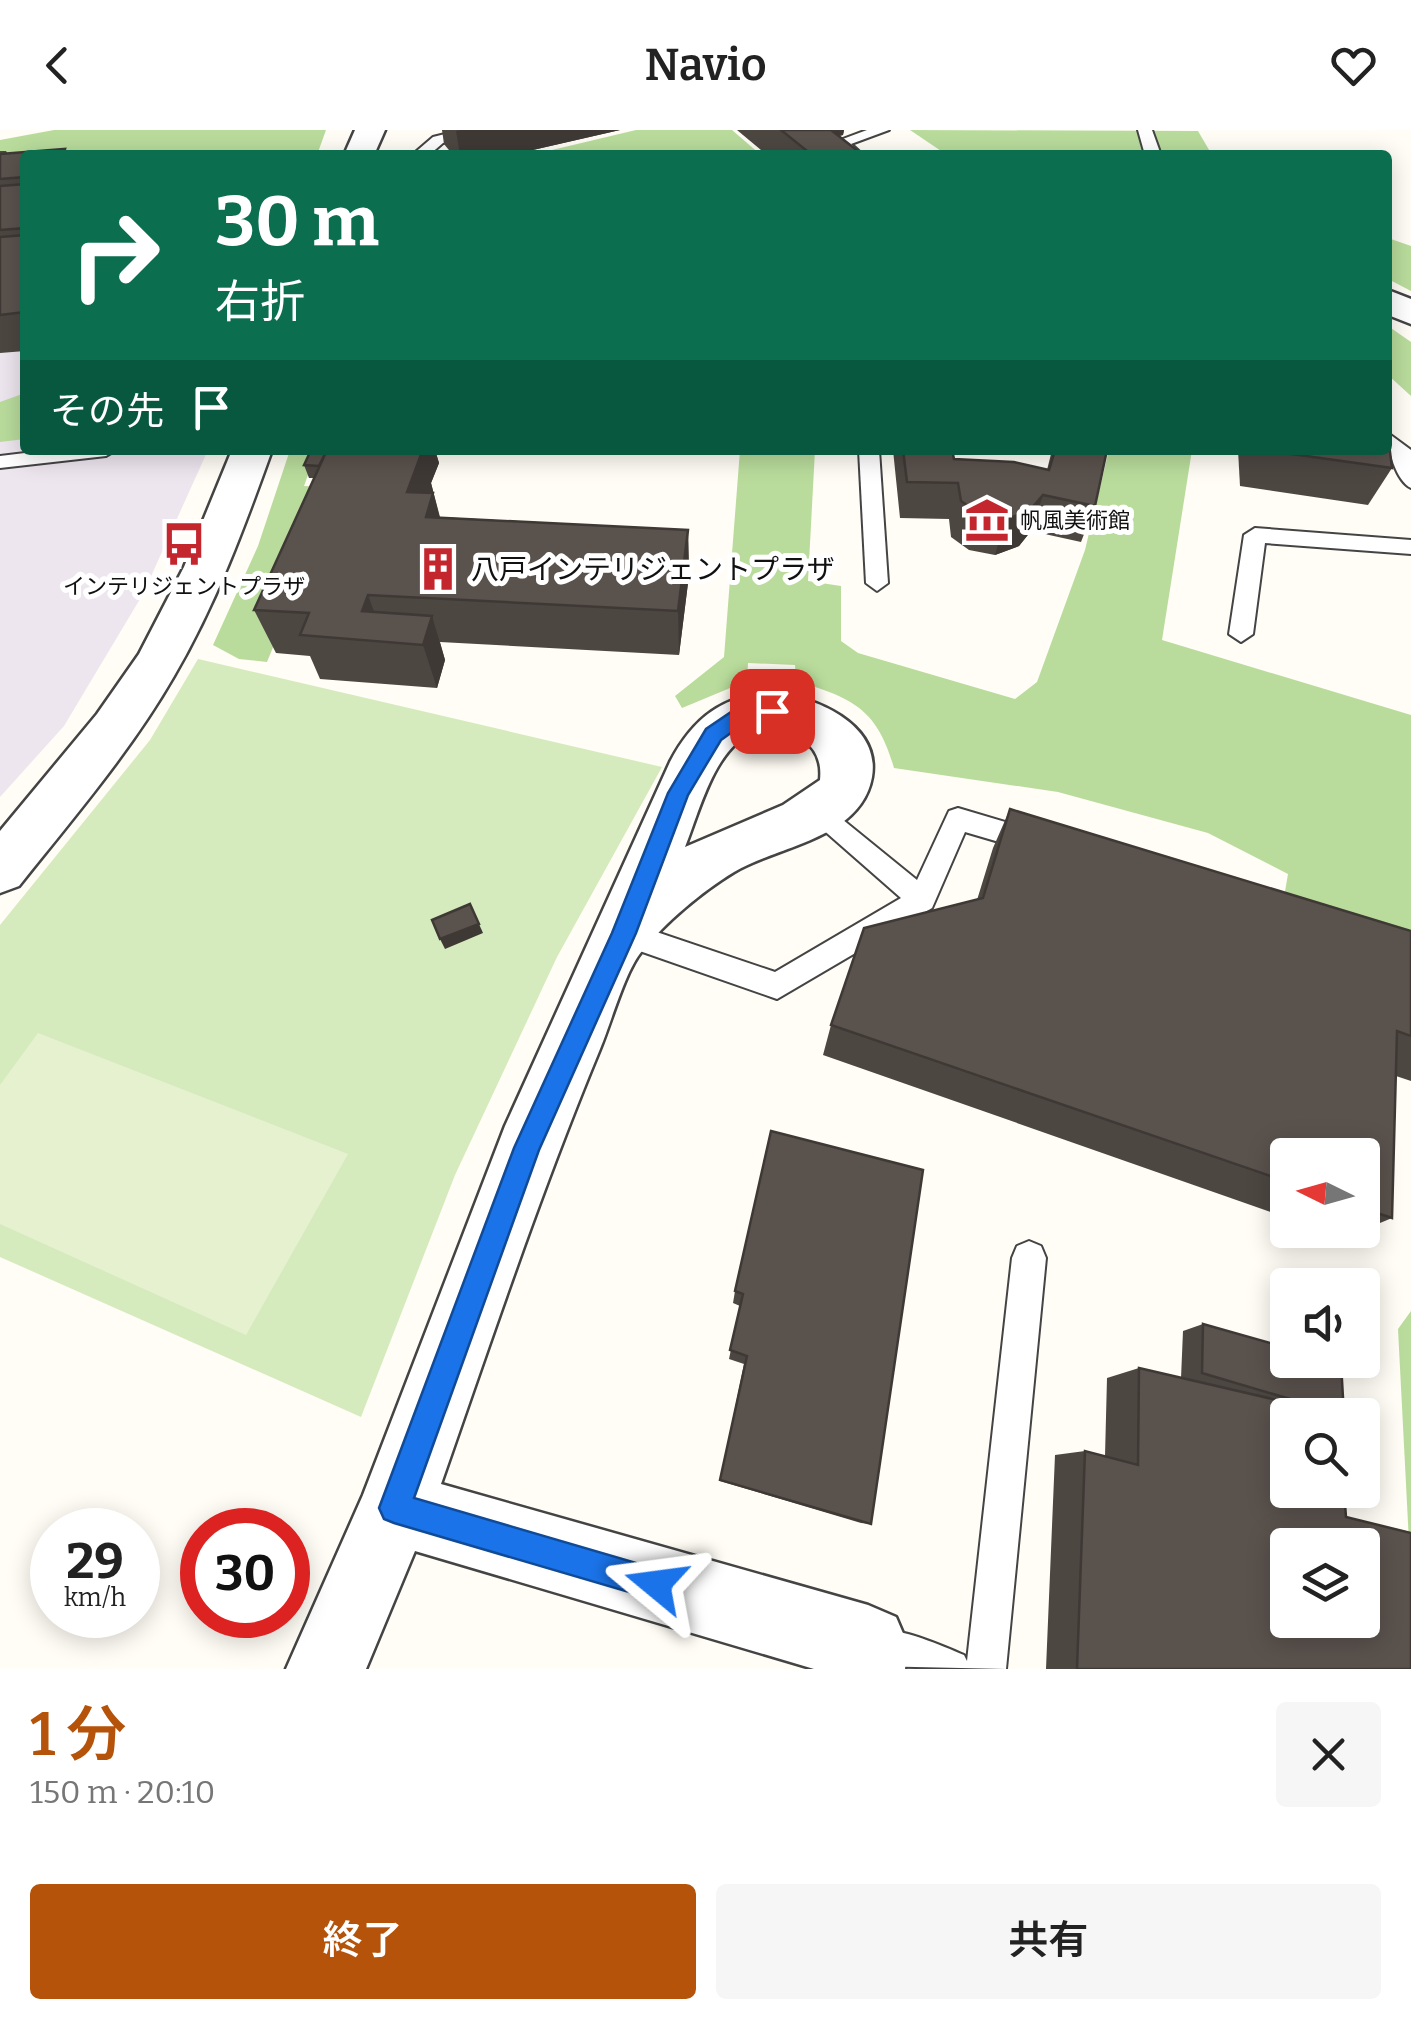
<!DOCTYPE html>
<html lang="ja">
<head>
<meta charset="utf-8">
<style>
  :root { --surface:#fff; --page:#f6f6f6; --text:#222; --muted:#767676; --accent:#b45309 }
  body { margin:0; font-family:Bitter,"Noto Sans JP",serif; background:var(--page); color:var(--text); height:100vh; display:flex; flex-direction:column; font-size:38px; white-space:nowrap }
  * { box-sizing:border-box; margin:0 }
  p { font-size:32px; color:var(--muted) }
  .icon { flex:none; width:55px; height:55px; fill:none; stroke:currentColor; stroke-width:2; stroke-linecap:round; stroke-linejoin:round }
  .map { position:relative; height:1539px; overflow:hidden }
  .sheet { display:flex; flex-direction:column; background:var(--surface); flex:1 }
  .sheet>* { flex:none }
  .hud { position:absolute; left:20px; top:20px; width:1372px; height:305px; border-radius:10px; box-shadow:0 5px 25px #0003; background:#0b6e4f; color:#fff; overflow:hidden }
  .needle { width:65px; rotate:275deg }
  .tools { position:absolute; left:1270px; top:1008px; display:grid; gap:20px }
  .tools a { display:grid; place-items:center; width:110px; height:110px; border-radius:10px; background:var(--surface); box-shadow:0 5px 25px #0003; font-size:50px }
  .speed { position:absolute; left:30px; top:1378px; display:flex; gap:20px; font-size:50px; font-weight:700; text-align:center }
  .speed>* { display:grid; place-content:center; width:130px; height:130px; border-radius:50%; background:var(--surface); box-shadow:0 5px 25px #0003; line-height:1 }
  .speed small { font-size:25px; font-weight:400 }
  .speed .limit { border:15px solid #d22; background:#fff; color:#111 }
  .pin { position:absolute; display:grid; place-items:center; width:85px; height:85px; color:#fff; margin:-42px; border-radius:20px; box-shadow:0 5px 15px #0006 }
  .me { position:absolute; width:110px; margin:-55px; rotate:286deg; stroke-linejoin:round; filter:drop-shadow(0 0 8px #0008) }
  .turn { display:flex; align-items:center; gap:35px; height:210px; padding:0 30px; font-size:45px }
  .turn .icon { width:130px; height:130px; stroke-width:2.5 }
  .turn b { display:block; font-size:70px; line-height:85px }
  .then { display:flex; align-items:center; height:95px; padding:0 30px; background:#0003; gap:20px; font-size:38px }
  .round { display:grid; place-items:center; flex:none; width:105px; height:105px; border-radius:10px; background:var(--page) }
  .headline { display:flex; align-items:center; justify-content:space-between; height:170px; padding:0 30px }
  h1 { font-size:60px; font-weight:600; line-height:75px; color:var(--accent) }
  .action { display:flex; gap:20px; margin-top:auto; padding:20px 30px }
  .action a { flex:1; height:115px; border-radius:10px; background:var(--accent); color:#fff; font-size:40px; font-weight:600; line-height:115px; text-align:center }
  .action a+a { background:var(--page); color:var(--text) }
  header { display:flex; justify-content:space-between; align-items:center; height:130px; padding:0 30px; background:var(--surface); font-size:45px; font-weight:600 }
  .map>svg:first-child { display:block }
  .industrial { fill:#eee6ef }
  .green { fill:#d5ebbd }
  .forest { fill:#b9dc9c }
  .pitch { fill:#e6f2cf }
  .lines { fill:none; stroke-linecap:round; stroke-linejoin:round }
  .service-casing { stroke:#444; stroke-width:4 }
  .minor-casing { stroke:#444; stroke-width:5 }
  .tertiary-casing { stroke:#444; stroke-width:5 }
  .service { fill:#fff; fill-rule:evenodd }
  .minor { fill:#fff; fill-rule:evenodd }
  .tertiary { fill:#fff; fill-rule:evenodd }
  .wall { fill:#4d4742 }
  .shaded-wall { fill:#3f3936 }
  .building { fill:#5a524d; stroke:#3f3936; stroke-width:2.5; fill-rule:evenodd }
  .route { fill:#1a73e8; stroke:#114b97; stroke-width:2.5 }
  .labels { text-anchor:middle; stroke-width:10; stroke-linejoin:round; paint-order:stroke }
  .far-poi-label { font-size:22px; fill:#111; stroke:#fff; text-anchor:start }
  .poi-label { font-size:28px; fill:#111; stroke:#fff; text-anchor:start }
</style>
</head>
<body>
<header><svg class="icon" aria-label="back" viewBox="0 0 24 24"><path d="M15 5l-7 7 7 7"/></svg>Navio<svg class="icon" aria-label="heart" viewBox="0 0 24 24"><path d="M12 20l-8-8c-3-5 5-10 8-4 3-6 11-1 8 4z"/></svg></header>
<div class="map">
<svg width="1411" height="1539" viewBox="0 0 1411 1539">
  <rect width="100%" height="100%" fill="#fffdf5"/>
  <polygon class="industrial" points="25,28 25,320 208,320 143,464 64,596 0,667 0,31"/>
  <polygon class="green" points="198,529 662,637 557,827 455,1045 361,1287 0,1127 0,795 150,610"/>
  <g class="forest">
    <polygon points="54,0 326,0 317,25 58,25 48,21 0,27 0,10"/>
    <polygon points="636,0 732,0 761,25 531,25"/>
    <polygon points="910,0 1198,1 1212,25 947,25"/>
    <polygon points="1388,108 1411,116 1411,161 1388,149"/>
    <polygon points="1388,196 1411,212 1411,266 1388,245"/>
    <polygon points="25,263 25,309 0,312 0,272"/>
    <polygon points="290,320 317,320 304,356 325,357 335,366 267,532 239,529 213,515 258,416"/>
    <path d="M740 320H815L808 451 841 456V511L858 523 1015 569 1037 552 1085 420 1109 320H1192L1162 510 1411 585V832L1280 791 1288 744 1208 703 1058 662 894 638C877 578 852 568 796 551L795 535 748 533 747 551 682 578 675 566 724 527Z"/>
    <polygon points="1411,1181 1411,1451 1398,1199"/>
  </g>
  <polygon class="pitch" points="38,903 348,1024 246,1205 0,1094 0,955"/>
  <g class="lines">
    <g class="service-casing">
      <g id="service">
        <polygon points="461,0 487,0 443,13 429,25 412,25 433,7"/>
        <polygon points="867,0 889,0 851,14 863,25 846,25 832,13"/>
        <polygon points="1138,0 1152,0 1161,25 1145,25"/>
        <path d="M1388 303 1411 320V358C1396 351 1387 318 1388 303Z"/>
        <polygon points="50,320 116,320 106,326 0,338 0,326"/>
        <polygon points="859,320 879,320 888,453 877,461 866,453"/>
        <polygon points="1255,398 1411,410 1411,424 1265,413 1253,504 1241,512 1229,504 1244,405"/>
        <polygon points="821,672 917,750 949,681 958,678 1042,703 1046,711 1042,719 1033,722 965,702 932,778 777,869 614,812 610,803 614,794 624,791 775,842 901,768 812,690 808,683 812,676"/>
        <path d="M1029 1111 1041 1116 1046 1128 1006 1539 870 1536 856 1530 850 1516 856 1502C884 1490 936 1513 964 1525L967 1531 1012 1128 1017 1116Z"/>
      </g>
    </g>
    <g class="minor-casing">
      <g id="minor">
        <polygon points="1388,160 1411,169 1411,194 1388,185"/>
        <path d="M773 562C814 567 881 593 872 647 861 709 777 716 734 742 701 762 666 792 642 821 625 841 611 893 600 919 541 1061 492 1208 441 1354L868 1475 896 1487 908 1515 905 1539H814L415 1421 366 1539H286L363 1365 505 996 670 632C693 588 723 565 773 562ZM758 600C792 599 824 611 820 650L783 675 685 717C700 680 715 614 758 600Z"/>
      </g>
    </g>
    <g class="tertiary-casing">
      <g id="tertiary">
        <polygon points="355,0 385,0 374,25 344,25"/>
        <path d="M232 320H272C244 398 216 474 174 546 131 621 73 688 19 756L0 763V701L97 584 139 524 184 437Z"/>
      </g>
    </g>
    <use href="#service" class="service"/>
    <use href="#minor" class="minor"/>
    <use href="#tertiary" class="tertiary"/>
  </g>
  <g class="wall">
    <polygon points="442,0 620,0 511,25 453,25 444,14"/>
    <polygon points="737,0 844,0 843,5 839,6 863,25 767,25"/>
    <polygon points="65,19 67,25 25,25 25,221 0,223 0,21 6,21 8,24"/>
    <polygon points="311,320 435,320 439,333 431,353 440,387 688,400 689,445 679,525 440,512 445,530 437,558 320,549 310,526 276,523 254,480 314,348 309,348 304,335"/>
    <polygon points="893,320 952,320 954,329 1047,340 1052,320 1107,320 1095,376 1081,412 1031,401 1019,416 995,425 969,420 951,407 949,389 900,388"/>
    <polygon points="1238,320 1388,320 1392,338 1368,375 1240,356"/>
    <polygon points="1010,679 1411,801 1411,951 1396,946 1392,1088 1344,1108 1322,1100 1362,1100 1362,1025 1288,1025 1288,1088 823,925 831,895 977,770 993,718"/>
    <polygon points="771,1001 871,1394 861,1393 720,1351 744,1234 729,1229 740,1176 733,1173 735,1161"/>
    <polygon points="1203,1194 1344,1285 1288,1285 1346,1387 1411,1539 1046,1539 1055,1325 1085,1321 1105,1326 1107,1248 1139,1238 1181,1248 1183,1201"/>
  </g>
  <g class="shaded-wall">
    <polygon points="461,0 620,0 511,25 460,25 456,1"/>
    <polygon points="804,0 844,0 843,5 803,15"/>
    <polygon points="412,320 435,320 439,333 431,353 445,409 407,362"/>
    <polygon points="1043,365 1031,401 1019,416 995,425 1005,390"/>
    <polygon points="688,400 689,445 679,525 678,481"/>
    <polygon points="368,465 384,509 362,481"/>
    <polygon points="432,486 445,530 437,558 423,515"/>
    <polygon points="479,794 483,803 445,819 440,809"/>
  </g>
  <g class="building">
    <polygon points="781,0 831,0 863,25 812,25"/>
    <polygon points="65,19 63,25 25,25 25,47 0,49 0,24"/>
    <polygon points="25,54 25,98 0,100 0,56"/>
    <polygon points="25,105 25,182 0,185 0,107"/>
    <polygon points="1388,306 1392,338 1263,320 1388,320"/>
    <polygon points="311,320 327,320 319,336 304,335"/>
    <polygon points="327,320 412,320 412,321 422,322 407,362 433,363 426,387 688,400 678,481 368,465 362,481 432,486 423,515 300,505 309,483 254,480"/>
    <polygon points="903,320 952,320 954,329 1014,332 1049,340 1055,320 1107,320 1095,376 1043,365 1030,380 1005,390 979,384 961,371 958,353 907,352"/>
    <polygon points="1010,679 1411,801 1411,906 1397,901 1392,1088 1362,1078 1362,1025 1288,1025 1288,1052 831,895 864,798 983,768"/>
    <polygon points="470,774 479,794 440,809 432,790"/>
    <polygon points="771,1001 923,1040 871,1394 720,1350 747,1226 730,1220 743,1164 735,1161"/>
    <polygon points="1203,1194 1288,1218 1288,1230 1331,1230 1341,1233 1344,1285 1202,1243"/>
    <path d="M1139 1238 1337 1284 1288 1285V1360H1344L1346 1387 1411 1403V1539H1077L1085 1321 1138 1335ZM1288 1415H1362V1490H1288Z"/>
  </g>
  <polygon class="route" points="772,574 782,581 779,587 746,592 721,610 688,665 636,803 539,1020 414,1368 667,1442 672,1454 667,1465 656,1470 394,1393 384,1389 379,1378 514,1018 612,803 668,663 706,599 734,580"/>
  <defs>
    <g id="museum-bare" transform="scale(3.45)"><path d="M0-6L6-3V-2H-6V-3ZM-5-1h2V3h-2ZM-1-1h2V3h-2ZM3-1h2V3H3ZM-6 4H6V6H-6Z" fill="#c4262e" stroke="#fff" stroke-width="2.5" paint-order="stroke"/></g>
    <g id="bus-bare" transform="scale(3.45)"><path d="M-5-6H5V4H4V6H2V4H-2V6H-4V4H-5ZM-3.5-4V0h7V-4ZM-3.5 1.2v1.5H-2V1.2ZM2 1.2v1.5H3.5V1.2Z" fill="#c4262e" stroke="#fff" stroke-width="2.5" paint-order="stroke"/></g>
    <g id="building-bare" transform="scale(3.45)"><path d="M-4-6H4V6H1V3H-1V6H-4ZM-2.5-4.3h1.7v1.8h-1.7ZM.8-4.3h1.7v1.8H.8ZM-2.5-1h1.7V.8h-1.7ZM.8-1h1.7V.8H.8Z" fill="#c4262e" stroke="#fff" stroke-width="2.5" paint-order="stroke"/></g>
  </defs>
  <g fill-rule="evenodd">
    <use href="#museum-bare" x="987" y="390"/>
    <use href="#bus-bare" x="184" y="414"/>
    <use href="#building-bare" x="438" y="439"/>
  </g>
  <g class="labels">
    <g class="far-poi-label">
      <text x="1020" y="398">帆風美術館</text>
      <text x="184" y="464" text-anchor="middle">インテリジェントプラザ</text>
    </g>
    <g class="poi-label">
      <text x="471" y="449">八戸インテリジェントプラザ</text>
    </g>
  </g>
</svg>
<div class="tools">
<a><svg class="needle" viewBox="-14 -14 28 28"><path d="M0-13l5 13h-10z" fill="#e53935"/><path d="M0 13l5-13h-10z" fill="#767676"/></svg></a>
<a><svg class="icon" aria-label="sound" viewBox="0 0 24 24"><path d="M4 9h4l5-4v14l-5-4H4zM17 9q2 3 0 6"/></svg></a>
<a><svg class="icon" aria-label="search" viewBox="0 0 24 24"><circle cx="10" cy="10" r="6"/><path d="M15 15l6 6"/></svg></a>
<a><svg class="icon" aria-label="layers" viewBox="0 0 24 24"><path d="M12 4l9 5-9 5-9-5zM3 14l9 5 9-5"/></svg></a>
</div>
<div class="speed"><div>29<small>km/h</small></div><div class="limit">30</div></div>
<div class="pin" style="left:772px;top:581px;background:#d93025"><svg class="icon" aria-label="arrive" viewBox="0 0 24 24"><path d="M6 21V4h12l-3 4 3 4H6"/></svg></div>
<svg class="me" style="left:656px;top:1454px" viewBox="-20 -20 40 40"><path d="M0-17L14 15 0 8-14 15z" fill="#1a73e8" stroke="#fff" stroke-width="4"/></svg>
<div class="hud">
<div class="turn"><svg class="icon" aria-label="right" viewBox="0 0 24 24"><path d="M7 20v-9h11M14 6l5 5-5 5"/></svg><div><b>30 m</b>右折</div></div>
<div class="then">その先<svg class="icon" aria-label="arrive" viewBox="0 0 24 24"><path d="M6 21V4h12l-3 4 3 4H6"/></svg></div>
</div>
</div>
<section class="sheet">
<div class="headline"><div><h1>1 分</h1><p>150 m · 20:10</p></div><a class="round"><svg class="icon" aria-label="close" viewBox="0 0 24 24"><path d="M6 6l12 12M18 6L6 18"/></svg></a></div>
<div class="action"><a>終了</a><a>共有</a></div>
</section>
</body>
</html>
